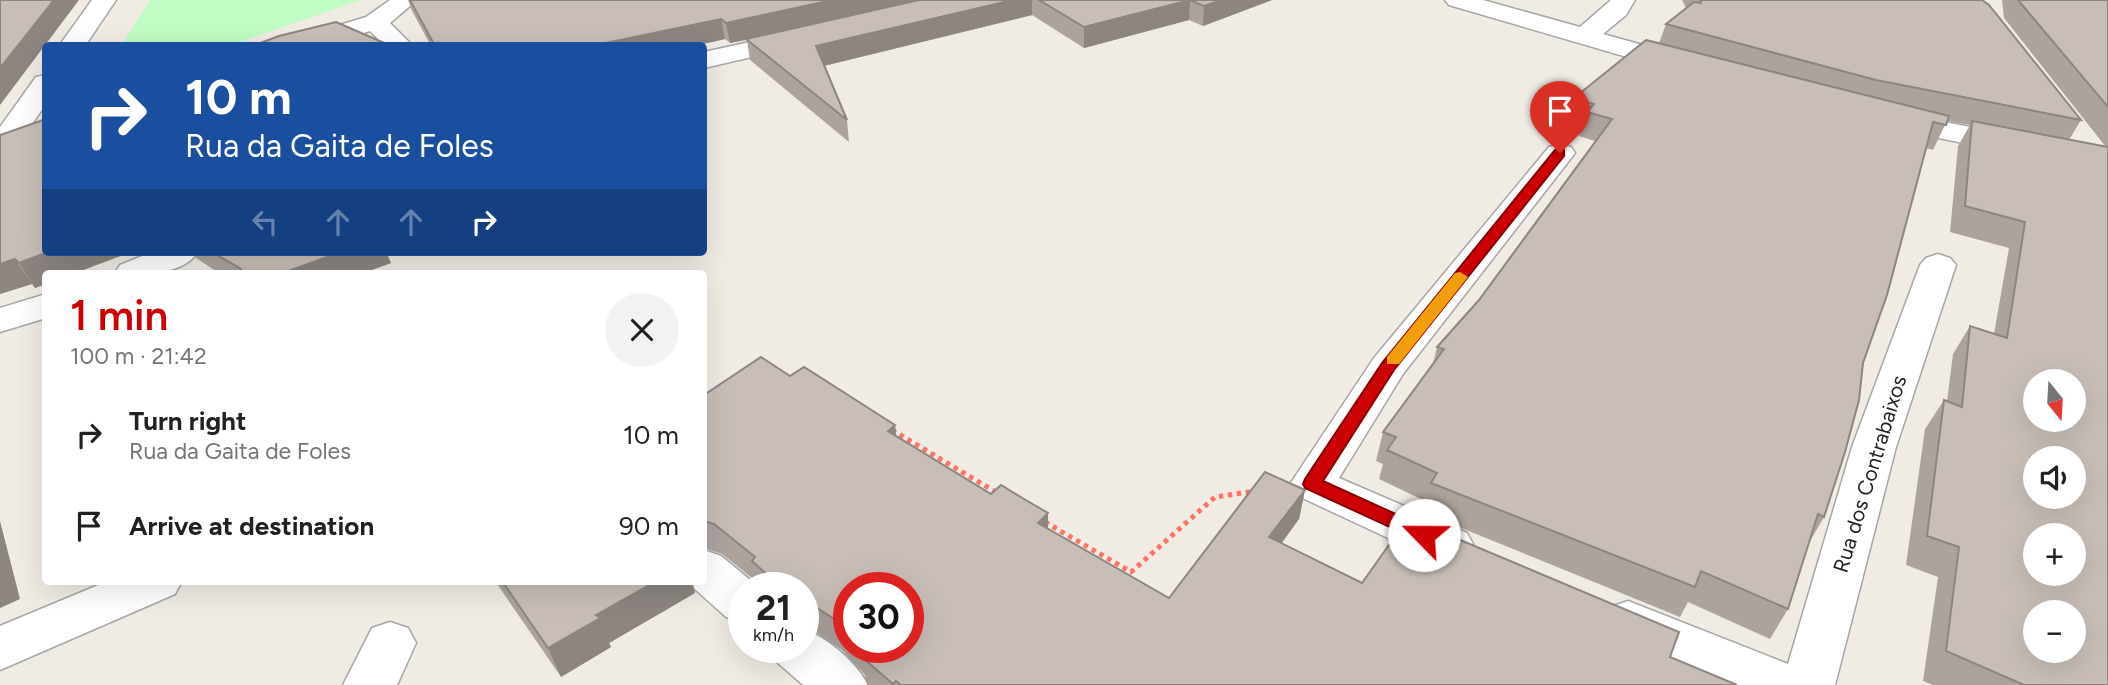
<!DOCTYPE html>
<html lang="en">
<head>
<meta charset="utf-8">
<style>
  :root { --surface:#fff; --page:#f2f2f2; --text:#202124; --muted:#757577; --accent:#cd0004 }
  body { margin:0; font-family:Figtree,sans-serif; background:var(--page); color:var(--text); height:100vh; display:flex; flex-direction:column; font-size:26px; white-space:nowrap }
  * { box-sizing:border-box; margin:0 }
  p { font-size:23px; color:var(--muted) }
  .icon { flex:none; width:38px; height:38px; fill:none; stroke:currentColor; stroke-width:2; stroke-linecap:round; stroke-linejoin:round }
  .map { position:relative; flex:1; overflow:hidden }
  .details { position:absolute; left:42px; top:270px; width:665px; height:315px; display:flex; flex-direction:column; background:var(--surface); border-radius:7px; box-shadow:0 7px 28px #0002 }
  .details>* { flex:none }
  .banner { position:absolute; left:42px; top:42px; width:665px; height:214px; border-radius:7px; box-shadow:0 7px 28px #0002; background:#1a4fa0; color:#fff; overflow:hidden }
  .needle { width:46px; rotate:162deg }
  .tools { position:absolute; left:2023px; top:369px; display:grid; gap:14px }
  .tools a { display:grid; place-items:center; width:63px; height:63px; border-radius:50%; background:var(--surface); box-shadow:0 7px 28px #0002; font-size:35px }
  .speed { position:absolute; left:728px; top:572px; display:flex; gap:14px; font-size:35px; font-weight:700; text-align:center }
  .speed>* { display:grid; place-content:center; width:91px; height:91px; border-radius:50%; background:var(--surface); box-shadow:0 7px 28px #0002; line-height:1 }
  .speed small { font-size:18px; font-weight:400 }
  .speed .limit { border:10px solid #d22; background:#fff; color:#111 }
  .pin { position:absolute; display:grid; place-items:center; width:60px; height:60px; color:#fff; margin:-72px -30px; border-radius:50% 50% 50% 0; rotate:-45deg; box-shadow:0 0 7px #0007 }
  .pin .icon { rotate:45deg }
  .me { position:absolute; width:77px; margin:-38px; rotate:293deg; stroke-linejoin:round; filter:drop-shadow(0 0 5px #0008) }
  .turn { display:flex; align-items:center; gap:24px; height:147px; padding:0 28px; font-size:32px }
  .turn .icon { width:91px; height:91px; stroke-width:2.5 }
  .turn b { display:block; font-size:49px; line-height:60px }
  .lanes { display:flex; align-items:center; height:66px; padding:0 28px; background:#0003; justify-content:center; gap:35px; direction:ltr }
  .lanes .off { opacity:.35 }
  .round { display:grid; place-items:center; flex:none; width:74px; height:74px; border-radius:37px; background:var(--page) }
  .headline { display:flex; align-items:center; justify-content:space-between; height:119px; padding:0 28px }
  h1 { font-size:42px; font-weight:600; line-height:52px; color:var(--accent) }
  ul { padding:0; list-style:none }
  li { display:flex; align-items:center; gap:21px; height:91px; padding:0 28px }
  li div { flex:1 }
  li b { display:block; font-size:26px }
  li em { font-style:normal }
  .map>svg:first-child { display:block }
  .park { fill:#c0fcc3 }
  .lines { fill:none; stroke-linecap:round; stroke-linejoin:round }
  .minor-casing { stroke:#a6a6a6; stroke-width:3 }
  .tertiary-casing { stroke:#a6a6a6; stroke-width:3 }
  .path { stroke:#ff7366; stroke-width:5; stroke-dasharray:4.5 4.5; stroke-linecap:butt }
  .minor { fill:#fff; fill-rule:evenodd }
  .tertiary { fill:#fff; fill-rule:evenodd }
  .wall { fill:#aca39d; fill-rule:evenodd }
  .shaded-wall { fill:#8c8580 }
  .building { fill:#c8beb7; stroke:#8c8580; stroke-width:2; fill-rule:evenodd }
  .route { fill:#cd0004; stroke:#850003; stroke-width:2 }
  .slow { fill:#f59e0b }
  .labels { text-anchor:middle; stroke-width:5; stroke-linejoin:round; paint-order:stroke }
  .street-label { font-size:21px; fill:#1f1f1f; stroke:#fff }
</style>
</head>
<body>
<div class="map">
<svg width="2108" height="685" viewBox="0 0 2108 685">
  <rect width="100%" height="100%" fill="#f0ece4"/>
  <polygon class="park" points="150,0 361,0 231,45 122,45"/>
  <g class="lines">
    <g class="minor-casing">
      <g id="minor">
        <polygon points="92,0 116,0 85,46 59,46"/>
        <polygon points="390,0 417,0 390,23 413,46 385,46 370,31 324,46 283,46 287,41 366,17"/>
        <polygon points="1445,0 1483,0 1580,27 1611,0 1635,0 1626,15 1603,34 1693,59 1697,65 1693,71 1675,71 1449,5"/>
        <polygon points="46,75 46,104 13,151 0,153 0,127 36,77"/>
        <polygon points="1891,111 2108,155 2108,173 1881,126 1877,120 1881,114"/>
        <polygon points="1560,144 1571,147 1575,153 1403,374 1339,478 1467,533 1474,546 1467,559 1450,564 1433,559 1296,495 1290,484 1374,358 1549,147"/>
        <polygon points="1938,254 1950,258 1956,265 1896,447 1835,685 1724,685 1610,635 1603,621 1610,607 1628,601 1788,664 1852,447 1920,265 1926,258"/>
        <polygon points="704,550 721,556 760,588 744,588 744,623 726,617 687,582 704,581"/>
        <polygon points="108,581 182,581 175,594 0,670 0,626"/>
        <polygon points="390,622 408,628 416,643 397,685 343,685 372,628"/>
        <path d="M803 629C828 638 856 662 868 685H803L778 663 770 648H803Z"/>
      </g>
    </g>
    <g class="tertiary-casing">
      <g id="tertiary">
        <polygon points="800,31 809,34 813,39 809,44 704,68 704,52"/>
        <path d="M152 252H198C181 277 142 273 115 273L120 265Z"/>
        <polygon points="46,294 46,318 0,332 0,308"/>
      </g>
    </g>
    <g class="path">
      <polyline points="892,430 999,494"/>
      <polyline points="1045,522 1131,572 1215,497 1256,491"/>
    </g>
    <use href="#minor" class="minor"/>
    <use href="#tertiary" class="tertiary"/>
  </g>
  <g class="wall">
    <polygon points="408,0 1272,0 1203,26 1189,20 1084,48 1032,15 824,66 847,120 849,142 750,60 747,40 730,43 725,39 694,46 431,46 411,9"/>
    <polygon points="1682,0 1982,0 2081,120 2069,140 2106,147 2004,18 2002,0 2108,0 2108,685 1933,685 1923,681 1938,577 1906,565 1925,429 1944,400 1947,401 1953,354 1970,326 1994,334 2009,248 1950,232 1958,146 1970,125 1947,121 1933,150 1926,148 1863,363 1824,517 1809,543 1788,609 1770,639 1688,602 1680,617 1422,512 1425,501 1379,479 1383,464 1376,461 1383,432 1433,364 1437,347 1479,300 1595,141 1579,136 1582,127 1567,122 1574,98 1659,43 1666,24 1686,8"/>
    <polygon points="0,135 46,252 131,252 35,288 32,284 0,294"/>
    <polygon points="192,252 386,252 391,263 363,273 219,273 196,258"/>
    <path d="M790 376 895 425 896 436 1048 528 1169 598 1305 490 1299 519 1282 543 1362 583 1670 657 1737 685H867L865 675 842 650 814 631 803 629V588H758L757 582 722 554 704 548V395ZM849 588 908 648H849Z"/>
    <polygon points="495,581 692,581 695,593 609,643 611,647 561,677"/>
  </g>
  <g class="shaded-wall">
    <polygon points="54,0 79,0 0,105 0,68"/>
    <polygon points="832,0 922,0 730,43 726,23"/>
    <polygon points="1013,0 1032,0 1032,15 819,67 816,46"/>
    <polygon points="1190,0 1189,20 1084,48 1084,27"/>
    <polygon points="1221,0 1272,0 1203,26 1204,6"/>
    <polygon points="721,19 725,39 694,46 591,46"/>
    <polygon points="48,252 131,252 75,273 46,273 46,284 35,288 19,263"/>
    <polygon points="341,252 386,252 391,263 363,273 292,273 291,270"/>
    <polygon points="15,259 32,284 0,294 0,264"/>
    <polygon points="895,425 898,454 888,431"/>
    <polygon points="1305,490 1299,519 1264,566 1269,537"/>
    <polygon points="1048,513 1048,542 1038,523"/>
    <polygon points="0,521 20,599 0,608"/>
    <polygon points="656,581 692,581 695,593 609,643 611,647 561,677 548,648 596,615"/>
  </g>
  <g class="building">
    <polygon points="0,0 54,0 0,68"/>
    <polygon points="410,0 832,0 726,23 721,19 591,46 435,46"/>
    <polygon points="919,0 1013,0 816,46 847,120 746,39"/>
    <polygon points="1039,0 1221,0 1204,6 1190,0 1084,27"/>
    <polygon points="1700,0 1982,0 1989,5 2081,120 1876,80 1666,24 1694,2 1701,3"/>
    <polygon points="2018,0 2108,0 2108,107"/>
    <polygon points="336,22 391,46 252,46 279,36"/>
    <polygon points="1646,40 1949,116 1946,125 1933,122 1887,295 1863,363 1859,400 1845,452 1824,517 1818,514 1788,609 1701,571 1695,587 1431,483 1437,473 1387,450 1396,437 1383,432 1444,349 1437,347 1479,300 1612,119 1587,112 1594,104 1574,98"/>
    <polygon points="46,119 46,252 48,252 19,263 15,259 0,264 0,135"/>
    <path d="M1972 121 2108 147V685H2024L1946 651 1959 547 1927 536 1944 400 1962 407 1970 326 2007 338 2025 222 1965 206ZM2035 382H2074V420H2035ZM2035 458H2074V497H2035ZM2035 536H2074V574H2035ZM2035 612H2074V651H2035Z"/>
    <polygon points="212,252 341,252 291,270 293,273 243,273 241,269"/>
    <polygon points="761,357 790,376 804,367 895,425 888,431 991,494 1001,485 1024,499 1048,513 1038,523 1169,598 1265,472 1305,490 1269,537 1362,583 1408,518 1679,632 1670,657 1737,685 901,685 896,681 893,684 863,658 865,654 861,648 908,648 908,588 849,588 849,633 837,621 808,602 803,601 803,588 782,588 752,561 755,557 714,524 704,521 704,395"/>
    <polygon points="502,581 656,581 596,615 600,618 548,648"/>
  </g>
  <polygon class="route" points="1560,149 1564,150 1564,156 1394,370 1323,481 1431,530 1434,535 1431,540 1418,540 1305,488 1303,484 1305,479 1382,363 1555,150"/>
  <polygon class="slow" points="1460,272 1468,277 1399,364 1387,364 1387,357 1455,273"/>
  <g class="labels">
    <g class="street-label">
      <text transform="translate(1870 474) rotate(-73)" y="7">Rua dos Contrabaixos</text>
    </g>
  </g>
</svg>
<div class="tools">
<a><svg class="needle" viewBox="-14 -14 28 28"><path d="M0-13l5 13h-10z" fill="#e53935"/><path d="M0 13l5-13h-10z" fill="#757577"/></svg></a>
<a><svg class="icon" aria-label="sound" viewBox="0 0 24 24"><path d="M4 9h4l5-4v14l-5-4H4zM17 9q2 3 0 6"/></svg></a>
<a>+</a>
<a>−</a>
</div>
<div class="speed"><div>21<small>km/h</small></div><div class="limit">30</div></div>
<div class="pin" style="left:1560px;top:153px;background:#d93025"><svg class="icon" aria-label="arrive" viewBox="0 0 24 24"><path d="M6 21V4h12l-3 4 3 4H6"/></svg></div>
<svg class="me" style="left:1424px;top:535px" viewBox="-20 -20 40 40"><circle r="19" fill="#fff"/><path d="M0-13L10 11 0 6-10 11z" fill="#cd0004"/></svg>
<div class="banner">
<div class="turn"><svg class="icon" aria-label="right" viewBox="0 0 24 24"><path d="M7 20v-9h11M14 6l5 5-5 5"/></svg><div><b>10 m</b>Rua da Gaita de Foles</div></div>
<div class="lanes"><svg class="icon off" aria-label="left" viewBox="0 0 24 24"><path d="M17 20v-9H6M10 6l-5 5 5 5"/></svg><svg class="icon off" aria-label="ahead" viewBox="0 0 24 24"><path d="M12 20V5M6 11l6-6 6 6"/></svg><svg class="icon off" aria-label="ahead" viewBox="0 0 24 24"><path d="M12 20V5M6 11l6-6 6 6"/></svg><svg class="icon" aria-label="right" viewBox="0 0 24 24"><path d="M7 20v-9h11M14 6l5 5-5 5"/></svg></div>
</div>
<section class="details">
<div class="headline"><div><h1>1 min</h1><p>100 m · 21:42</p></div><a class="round"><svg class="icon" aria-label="close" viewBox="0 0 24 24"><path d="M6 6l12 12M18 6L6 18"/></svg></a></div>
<ul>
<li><svg class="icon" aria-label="right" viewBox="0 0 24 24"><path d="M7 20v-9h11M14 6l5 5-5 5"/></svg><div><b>Turn right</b><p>Rua da Gaita de Foles</p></div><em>10 m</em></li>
<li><svg class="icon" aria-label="arrive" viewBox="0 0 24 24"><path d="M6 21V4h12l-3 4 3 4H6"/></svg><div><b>Arrive at destination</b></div><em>90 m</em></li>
</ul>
</section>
</div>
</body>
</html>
